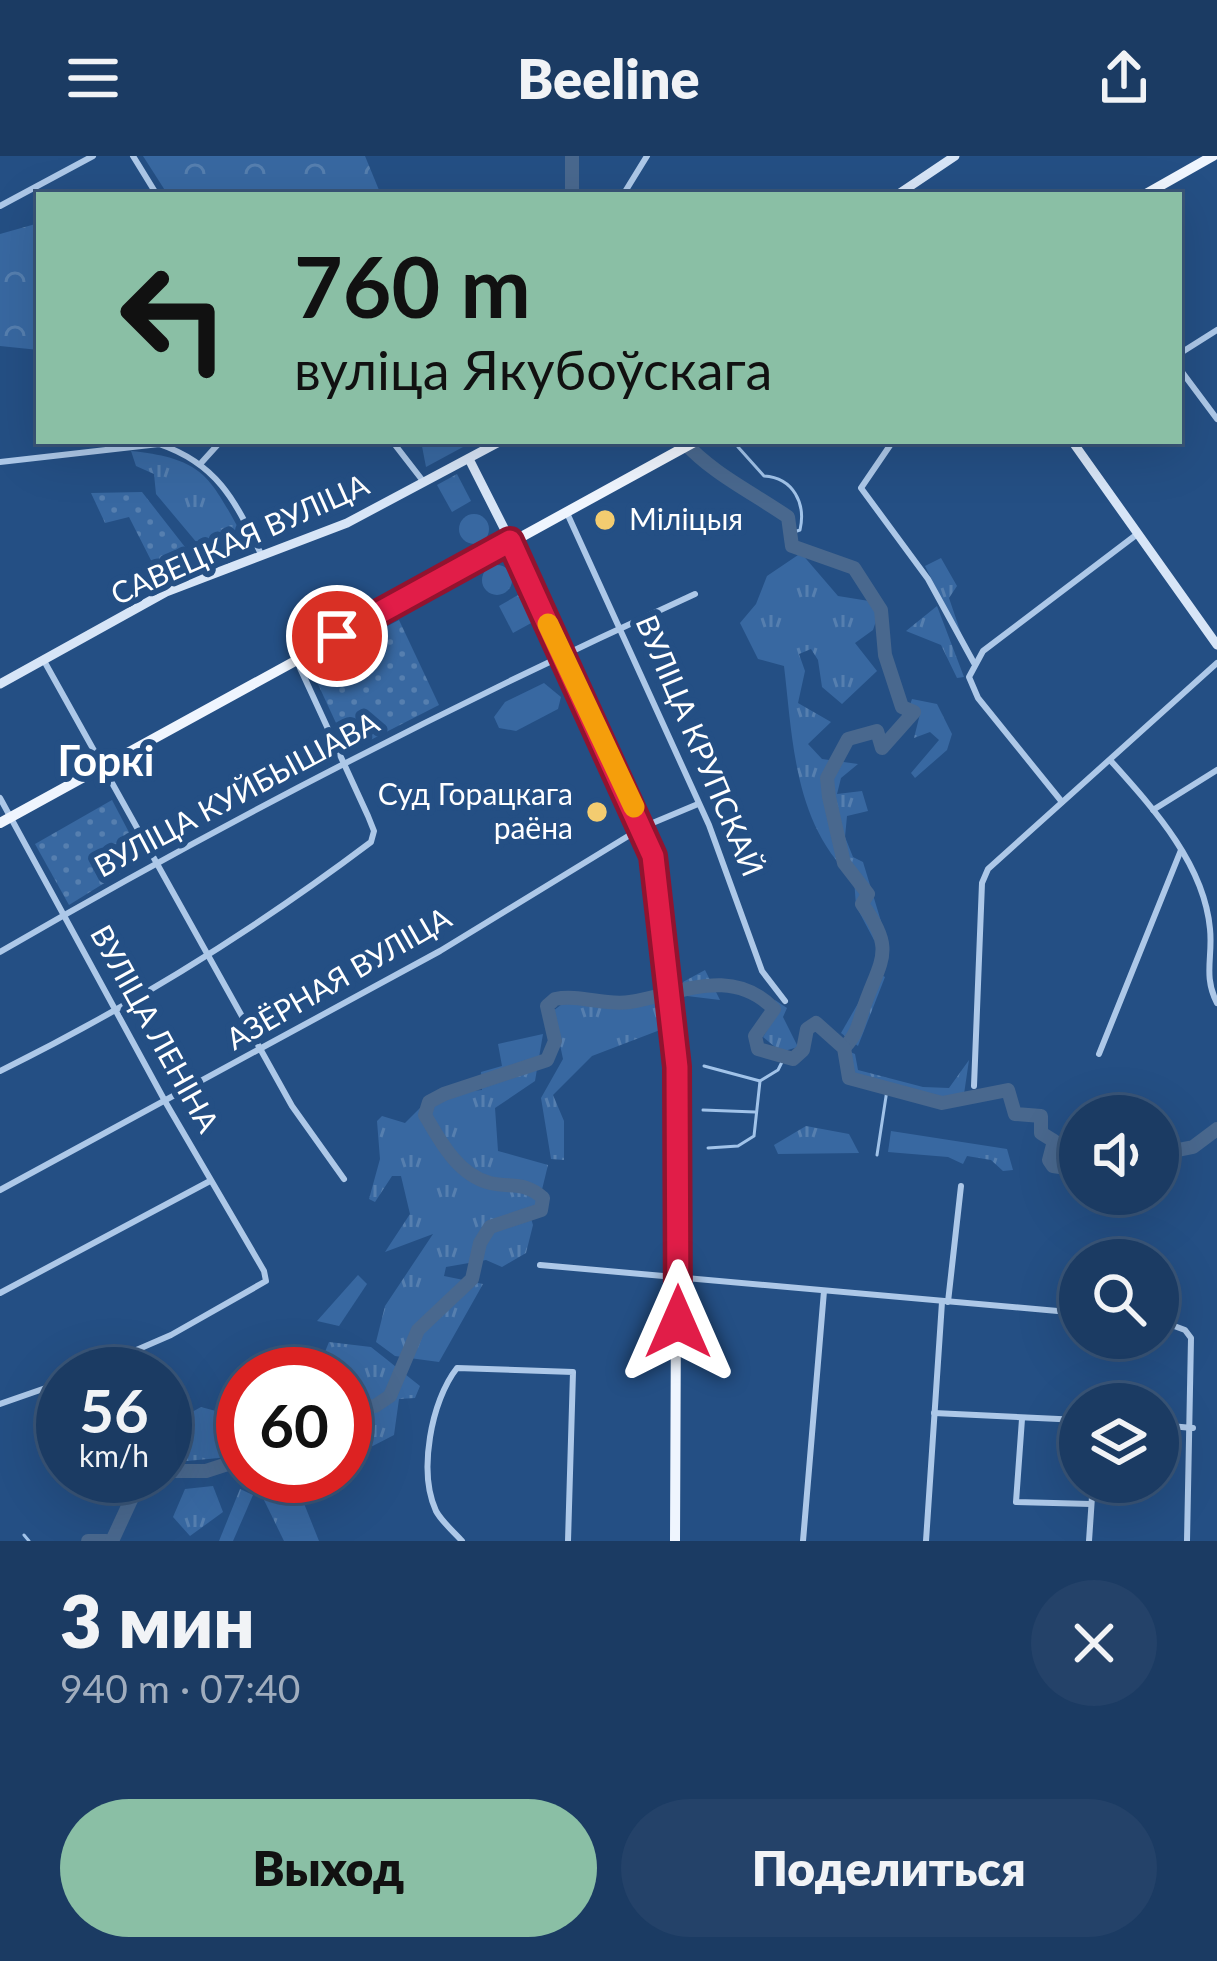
<!DOCTYPE html>
<html lang="ru">
<head>
<meta charset="utf-8">
<style>
  :root { --surface:#1b3b63; --page:#244269; --text:#f1f3f6; --muted:#a0adbe; --line:#395578; --accent:#8abfa5 }
  body { margin:0; font-family:Lato,sans-serif; background:var(--page); color:var(--text); height:100vh; display:flex; flex-direction:column; font-size:45px; white-space:nowrap }
  * { box-sizing:border-box; margin:0 }
  p { font-size:39px; color:var(--muted) }
  .icon { flex:none; width:66px; height:66px; fill:none; stroke:currentColor; stroke-width:2; stroke-linecap:round; stroke-linejoin:round }
  .map { position:relative; height:1385px; overflow:hidden }
  .sheet { display:flex; flex-direction:column; background:var(--surface); flex:1 }
  .sheet>* { flex:none }
  .top-card { position:absolute; left:36px; top:36px; width:1146px; height:252px; border-radius:0px; box-shadow:0 12px 48px #0002,0 0 0 3px var(--line); background:#8abfa5; color:#111; overflow:hidden }
  .fabs { position:absolute; left:1059px; top:939px; display:grid; gap:24px }
  .fabs a { display:grid; place-items:center; width:120px; height:120px; border-radius:50%; background:var(--surface); box-shadow:0 12px 48px #0002,0 0 0 3px var(--line); font-size:60px }
  .speed { position:absolute; left:36px; top:1191px; display:flex; gap:24px; font-size:60px; font-weight:700; text-align:center }
  .speed>* { display:grid; place-content:center; width:156px; height:156px; border-radius:50%; background:var(--surface); box-shadow:0 12px 48px #0002,0 0 0 3px var(--line); line-height:1 }
  .speed small { font-size:30px; font-weight:400 }
  .speed .limit { border:18px solid #d22; background:#fff; color:#111 }
  .pin { position:absolute; display:grid; place-items:center; width:102px; height:102px; color:#fff; margin:-51px; border:6px solid #fff; border-radius:50%; box-shadow:0 3px 12px #0007 }
  .me { position:absolute; width:132px; margin:-66px; rotate:0deg; stroke-linejoin:round; filter:drop-shadow(0 0 9px #0008) }
  .turn { display:flex; align-items:center; gap:42px; height:252px; padding:0 60px; font-size:54px }
  .turn .icon { width:156px; height:156px; stroke-width:2.5 }
  .turn b { display:block; font-size:84px; line-height:102px }
  .round { display:grid; place-items:center; flex:none; width:126px; height:126px; border-radius:63px; background:var(--page) }
  .summary { display:flex; align-items:center; justify-content:space-between; height:204px; padding:0 60px }
  h1 { font-size:72px; font-weight:800; line-height:90px }
  .button { display:flex; gap:24px; margin-top:auto; padding:24px 60px }
  .button a { flex:1; height:138px; border-radius:72px; background:var(--accent); color:#111; font-size:48px; font-weight:800; line-height:138px; text-align:center }
  .button a+a { background:var(--page); color:var(--text) }
  header { display:flex; justify-content:space-between; align-items:center; height:156px; padding:0 60px; background:var(--surface); font-size:54px; font-weight:800 }
  .map>svg:first-child { display:block }
  .grass { fill:url(#grass-tufts) }
  .forest { fill:url(#forest-crowns) }
  .park { fill:url(#park-dots) }
  .pitch { fill:#3868a1 }
  .lines { fill:none; stroke-linecap:round; stroke-linejoin:round }
  .stream { stroke:#a1c3e9; stroke-width:3 }
  .river { stroke:#49688e; stroke-width:14 }
  .street { stroke:#adc8e8; stroke-width:6 }
  .secondary { stroke:#d7e5f7; stroke-width:9 }
  .primary { stroke:#eff5fe; stroke-width:10 }
  .route-casing { stroke:#92132f; stroke-width:30 }
  .route { stroke:#e11d48; stroke-width:21 }
  .slow { stroke:#f59e0b; stroke-width:21 }
  .poi-dot { fill:#f3cc70; stroke:#244f84; stroke-width:4.5 }
  .labels { text-anchor:middle; stroke-width:12; stroke-linejoin:round; paint-order:stroke }
  .poi-label { font-size:30px; fill:#fff; stroke:#244f84; text-anchor:start }
  .street-label { font-size:30px; fill:#fff; stroke:#244f84 }
  .district-label { font-size:42px; font-weight:bold; fill:#fff; stroke:#244f84 }
</style>
</head>
<body>
<header><svg class="icon" aria-label="menu" viewBox="0 0 24 24"><path d="M4 6h16M4 12h16M4 18h16"/></svg>Beeline<svg class="icon" aria-label="share" viewBox="0 0 24 24"><path d="M12 15V3M7 8l5-5 5 5M5 13v7h14v-7"/></svg></header>
<div class="map">
<svg width="1217" height="1385" viewBox="0 0 1217 1385">
  <defs>
    <pattern id="grass-tufts" width="24" height="20" patternUnits="userSpaceOnUse" patternTransform="scale(3)"><rect width="24" height="20" fill="#3868a1"/><path d="M3 7l-1-3M5 7V3M7 7l1-3M15 17l-1-3M17 17v-4M19 17l1-3" fill="none" stroke="#567faf"/></pattern>
    <pattern id="forest-crowns" width="20" height="18" patternUnits="userSpaceOnUse" patternTransform="scale(3)"><rect width="20" height="18" fill="#3868a1"/><path d="M2 6a3 3 0 1 1 6 0M12 15a3 3 0 1 1 6 0" fill="none" stroke="#567faf"/></pattern>
    <pattern id="park-dots" width="8" height="8" patternUnits="userSpaceOnUse" patternTransform="scale(3)"><rect width="8" height="8" fill="#3868a1"/><path d="M2 2h.1M6 6h.1" fill="none" stroke="#567faf" stroke-width="1.8" stroke-linecap="round"/></pattern>
  </defs>
  <rect width="100%" height="100%" fill="#244f84"/>
  <g class="grass">
    <path d="M131 295C209 303 210 324 247 387L213 406 156 338 154 318 136 310Z"/>
    <polygon points="457,318 471,345 452,356 437,329"/>
    <circle cx="474" cy="373" r="15"/>
    <path d="M801 397 838 440 869 445 878 459 873 474 855 487 877 515 842 548 822 531 818 504 811 493 799 498 805 515 798 547 831 566 808 588 822 603 858 608 841 622 837 638 862 635 868 655 847 660 845 681 853 701 863 706 887 785 874 784 856 750 854 723C794 669 793 585 784 510L758 503 740 467 756 448 767 420Z"/>
    <polygon points="941,402 957,430 949,442 966,492 925,410"/>
    <circle cx="497" cy="424" r="15"/>
    <polygon points="518,439 533,466 513,477 499,450"/>
    <polygon points="937,450 964,521 957,522 941,489 906,475"/>
    <polygon points="912,543 937,548 952,578 947,594 915,622 911,617 939,584 930,576 914,582 920,558 910,549"/>
    <polygon points="705,814 720,844 687,840 683,826"/>
    <polygon points="876,816 885,821 858,890 841,877"/>
    <polygon points="655,842 660,874 592,900 553,939 564,965 564,1004 551,1003 541,942 563,903 553,855 566,845 616,853"/>
    <polygon points="775,844 787,852 783,861 798,891 781,896 763,881 778,856"/>
    <polygon points="543,878 535,925 495,952 498,995 548,1009 538,1050 529,1056 533,1069 526,1097 502,1111 486,1104 446,1111 444,1120 483,1128 439,1206 395,1200 376,1186 385,1150 433,1078 385,1096 410,1058 401,1020 392,1020 375,1046 369,1043 380,1003 377,965 382,960 405,967 434,938 482,934 481,916 502,910 498,888"/>
    <polygon points="848,895 855,898 858,914 923,931 949,932 969,904 964,938 943,944 862,927 851,921"/>
    <polygon points="806,970 849,978 859,997 778,998 774,989"/>
    <polygon points="891,975 1007,993 1013,1014 1003,1015 991,1004 967,1000 963,1008 948,1001 888,996"/>
    <polygon points="358,1119 367,1128 339,1170 317,1165"/>
    <polygon points="329,1186 371,1191 420,1230 415,1242 399,1243 394,1279 365,1294 357,1267 345,1267 345,1218 316,1218"/>
    <polygon points="237,1250 243,1250 243,1292 219,1302 165,1307 165,1271 201,1251 238,1261"/>
    <polygon points="278,1320 293,1320 319,1385 284,1385 263,1342"/>
    <polygon points="213,1330 223,1356 190,1380 173,1361 185,1333"/>
    <polygon points="240,1333 253,1339 233,1385 219,1385"/>
  </g>
  <g class="forest">
    <polygon points="143,0 365,0 381,39 168,39"/>
    <polygon points="39,67 39,194 0,190 0,78"/>
    <polygon points="421,285 474,285 426,311"/>
  </g>
  <g class="park">
    <polygon points="142,336 199,409 136,439 136,432 160,422 129,361 105,367 91,337"/>
    <polygon points="399,464 439,549 349,595 310,511"/>
    <polygon points="112,644 143,703 69,749 35,688"/>
  </g>
  <polygon class="pitch" points="544,527 561,541 558,553 516,575 499,572 494,561 505,546"/>
  <g class="lines">
    <g class="stream">
      <path d="M738 291 764 320C794 322 806 348 800 374L791 377"/>
      <polyline points="696,299 697,287"/>
      <polyline points="704,910 760,925"/>
      <polyline points="703,954 755,956"/>
      <polyline points="708,992 738,990 754,980 760,925 778,914 784,902"/>
      <polyline points="877,999 887,934"/>
      <polyline points="24,1379 29,1385"/>
    </g>
    <g class="river">
      <polyline points="572,39 572,0"/>
      <path d="M683 285C713 318 750 335 788 361L792 390 854 412 881 454 885 499 902 551 914 556 882 592 877 575 848 583 827 622 829 641 844 707 868 738 862 748C896 794 881 803 865 848 858 867 859 876 844 892"/>
      <polyline points="1158,998 1193,991 1217,973"/>
      <path d="M345 1253 375 1250 390 1240 418 1174 472 1123 480 1087 490 1071 541 1054 543 1042C524 1025 512 1032 490 1027 458 1019 440 985 425 959L429 946 444 938 547 904 555 885 547 850 555 843C580 838 604 850 630 846 681 838 731 809 774 853L755 880 758 893 793 903 803 894 807 873 816 867 844 892 849 922 942 947 1008 934 1015 958 1041 960V977L1054 985 1049 1004 1053 1010 1080 1014"/>
      <polyline points="165,1315 206,1315 243,1303"/>
      <polyline points="88,1385 106,1385"/>
      <polyline points="112,1385 142,1320"/>
    </g>
    <g class="street">
      <polyline points="133,0 157,39"/>
      <polyline points="623,39 647,0"/>
      <polyline points="0,50 93,0"/>
      <polyline points="1179,198 1217,174"/>
      <polyline points="1179,212 1217,263"/>
      <polyline points="392,285 423,325"/>
      <polyline points="893,285 861,332 928,423 974,507"/>
      <path d="M0 306 159 288C218 308 235 345 261 398"/>
      <polyline points="202,306 221,285"/>
      <polyline points="567,357 709,669 762,815 785,845"/>
      <polyline points="43,503 292,950 344,1023"/>
      <path d="M1110 604C1152 651 1204 707 1210 773 1213 801 1203 820 1217 847"/>
      <polyline points="0,642 166,947 264,1115 266,1125 171,1179 81,1218"/>
      <polyline points="1062,646 978,542 969,521 983,495 1136,379"/>
      <polyline points="1153,654 1217,614"/>
      <path d="M0 796C225 665 458 546 695 438"/>
      <polyline points="1099,898 1181,694"/>
      <path d="M0 915C132 850 253 775 371 686L374 675 368 660 300 512"/>
      <polyline points="974,930 982,727 988,713 1217,507"/>
      <polyline points="0,1034 440,795 643,671 698,648"/>
      <polyline points="540,1109 1080,1157"/>
      <polyline points="0,1137 210,1025"/>
      <polyline points="948,1146 961,1030"/>
      <polyline points="1158,1164 1185,1174 1191,1182 1187,1385"/>
      <polyline points="0,1248 63,1226"/>
      <polyline points="934,1257 1080,1264"/>
      <polyline points="1022,1263 1016,1346 1091,1348"/>
      <polyline points="1158,1269 1193,1272"/>
      <path d="M462 1385C454 1376 442 1366 436 1355 418 1316 431 1245 457 1212L573 1216 568 1385"/>
      <polyline points="803,1385 824,1135"/>
      <polyline points="926,1385 942,1146"/>
      <polyline points="1089,1385 1093,1326"/>
    </g>
    <g class="secondary">
      <polyline points="897,39 955,0"/>
      <polyline points="1072,285 1217,489"/>
      <polyline points="469,303 510,384"/>
      <polyline points="0,528 166,436 347,367 501,285"/>
    </g>
    <g class="primary">
      <polyline points="1144,39 1213,0"/>
      <polyline points="510,384 653,700 677,911 675,1385"/>
      <polyline points="0,667 696,285"/>
    </g>
  </g>
  <g class="lines">
    <g class="route-casing">
      <polyline id="route" points="337,480 510,385 653,700 677,911 678,1166"/>
    </g>
    <use href="#route" class="route"/>
    <polyline class="slow" points="548,468 634,651"/>
  </g>
  <g class="poi-dot">
    <circle cx="605" cy="364" r="12"/>
    <circle cx="597" cy="656" r="12"/>
  </g>
  <g class="labels">
    <g class="poi-label">
      <text x="629" y="374">Міліцыя</text>
      <text x="573" y="649" text-anchor="end">Суд Горацкага<tspan x="573" dy="34">раёна</tspan></text>
    </g>
    <g class="street-label">
      <text transform="translate(240 384) rotate(-24)" y="10">САВЕЦКАЯ ВУЛІЦА</text>
      <text transform="translate(699 590) rotate(67)" y="10">ВУЛІЦА КРУПСКАЙ</text>
      <text transform="translate(237 639) rotate(-28)" y="10">ВУЛІЦА КУЙБЫШАВА</text>
      <text transform="translate(339 823) rotate(-30)" y="10">АЗЁРНАЯ ВУЛІЦА</text>
      <text transform="translate(154 873) rotate(61)" y="10">ВУЛІЦА ЛЕНІНА</text>
    </g>
    <g class="district-label">
      <text x="106" y="620">Горкі</text>
    </g>
  </g>
</svg>
<div class="fabs">
<a><svg class="icon" aria-label="sound" viewBox="0 0 24 24"><path d="M4 9h4l5-4v14l-5-4H4zM17 9q2 3 0 6"/></svg></a>
<a><svg class="icon" aria-label="search" viewBox="0 0 24 24"><circle cx="10" cy="10" r="6"/><path d="M15 15l6 6"/></svg></a>
<a><svg class="icon" aria-label="layers" viewBox="0 0 24 24"><path d="M12 4l9 5-9 5-9-5zM3 14l9 5 9-5"/></svg></a>
</div>
<div class="speed"><div>56<small>km/h</small></div><div class="limit">60</div></div>
<div class="pin" style="left:337px;top:480px;background:#d93025"><svg class="icon" aria-label="arrive" viewBox="0 0 24 24"><path d="M6 21V4h12l-3 4 3 4H6"/></svg></div>
<svg class="me" style="left:678px;top:1166px" viewBox="-20 -20 40 40"><path d="M0-17L14 15 0 8-14 15z" fill="#e11d48" stroke="#fff" stroke-width="4"/></svg>
<div class="top-card">
<div class="turn"><svg class="icon" aria-label="left" viewBox="0 0 24 24"><path d="M17 20v-9H6M10 6l-5 5 5 5"/></svg><div><b>760 m</b>вуліца Якубоўскага</div></div>
</div>
</div>
<section class="sheet">
<div class="summary"><div><h1>3 мин</h1><p>940 m · 07:40</p></div><a class="round"><svg class="icon" aria-label="close" viewBox="0 0 24 24"><path d="M6 6l12 12M18 6L6 18"/></svg></a></div>
<div class="button"><a>Выход</a><a>Поделиться</a></div>
</section>
</body>
</html>
